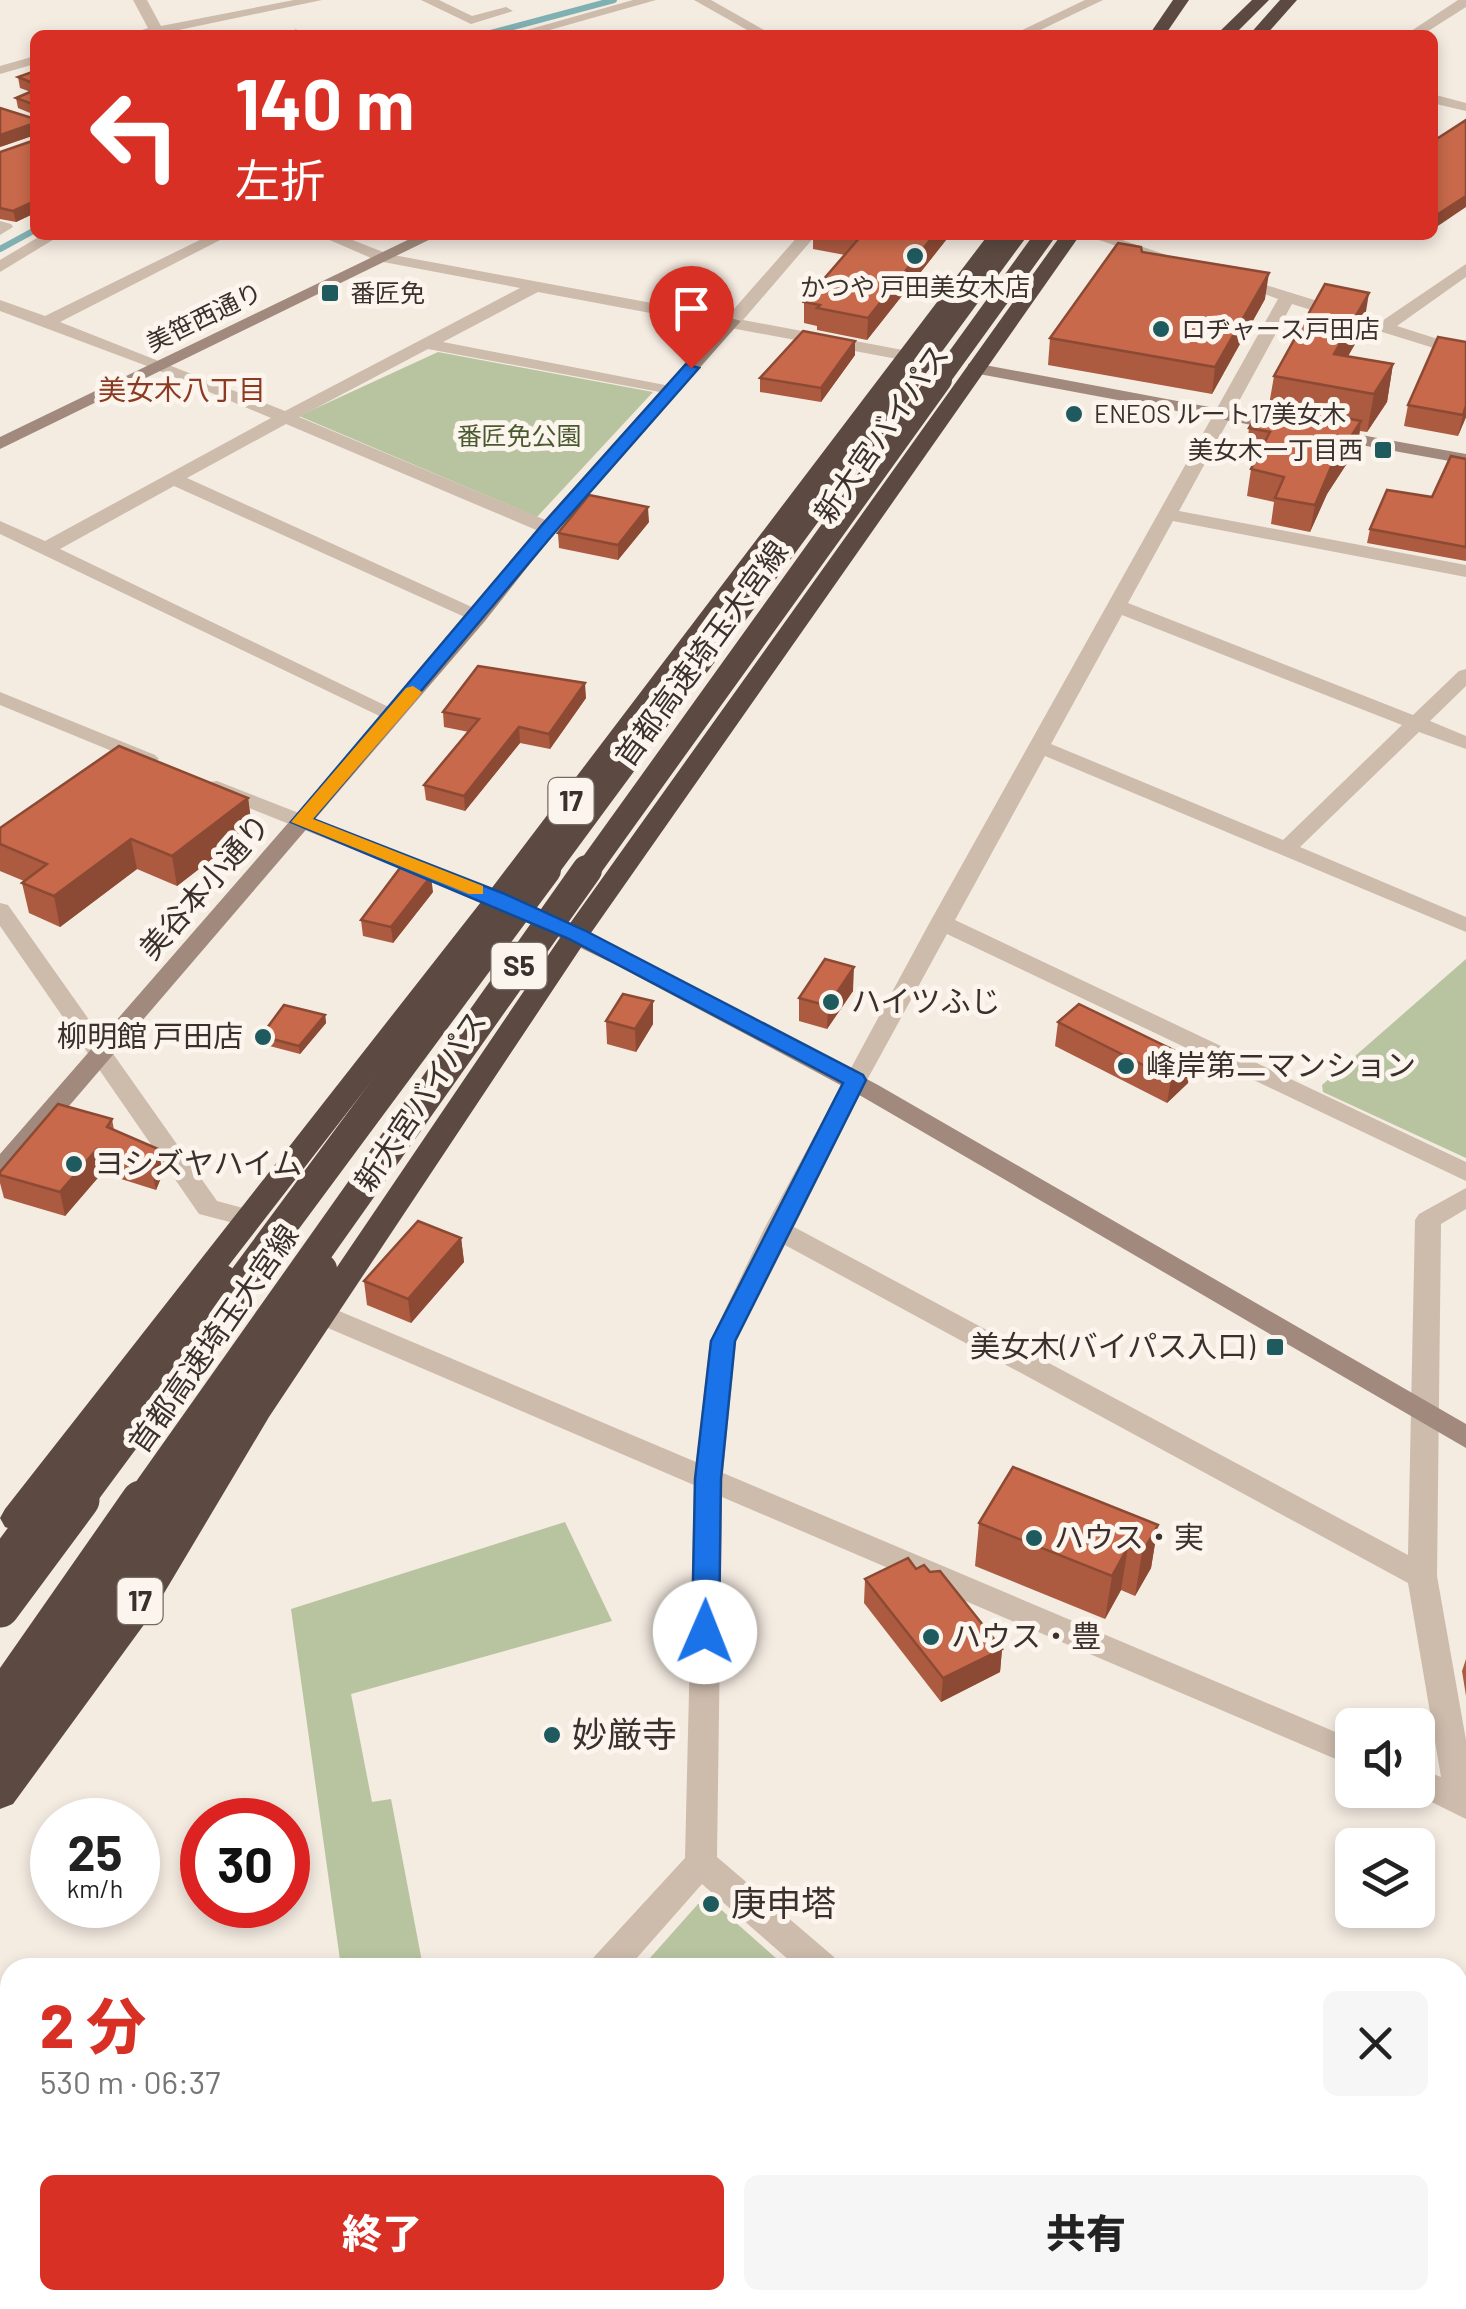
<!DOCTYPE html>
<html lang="ja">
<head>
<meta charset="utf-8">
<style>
  :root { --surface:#fff; --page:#f6f6f6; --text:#222; --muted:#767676; --accent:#d93025 }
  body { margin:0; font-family:Barlow,"Noto Sans JP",sans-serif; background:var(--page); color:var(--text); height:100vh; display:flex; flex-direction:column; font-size:38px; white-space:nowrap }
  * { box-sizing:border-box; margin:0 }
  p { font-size:32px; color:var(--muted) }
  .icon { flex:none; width:55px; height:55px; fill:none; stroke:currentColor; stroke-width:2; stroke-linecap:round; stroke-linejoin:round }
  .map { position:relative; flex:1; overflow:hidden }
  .sheet { position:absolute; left:0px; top:1958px; width:1468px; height:352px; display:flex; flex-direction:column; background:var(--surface); border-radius:30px 30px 0 0; box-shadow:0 5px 15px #0003 }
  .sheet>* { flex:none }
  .guide { position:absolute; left:30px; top:30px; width:1408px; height:210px; border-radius:15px; box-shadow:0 5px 15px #0003; background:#d93025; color:#fff; overflow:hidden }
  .tools { position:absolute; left:1335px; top:1708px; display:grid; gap:20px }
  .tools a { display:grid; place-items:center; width:100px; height:100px; border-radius:15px; background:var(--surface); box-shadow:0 5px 15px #0003; font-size:50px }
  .speed { position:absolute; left:30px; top:1798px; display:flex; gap:20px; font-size:50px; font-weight:700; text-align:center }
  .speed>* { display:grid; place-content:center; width:130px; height:130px; border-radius:50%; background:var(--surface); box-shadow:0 5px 15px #0003; line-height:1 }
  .speed small { font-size:25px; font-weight:400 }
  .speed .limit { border:15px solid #d22; background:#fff; color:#111 }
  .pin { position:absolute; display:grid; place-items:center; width:85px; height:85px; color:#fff; margin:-102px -42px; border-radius:50% 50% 50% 0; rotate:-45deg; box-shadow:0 0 10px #0007 }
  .pin .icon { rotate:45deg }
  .me { position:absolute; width:110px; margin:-55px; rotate:1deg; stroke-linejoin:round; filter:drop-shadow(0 0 8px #0008) }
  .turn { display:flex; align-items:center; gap:35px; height:210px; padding:0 40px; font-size:45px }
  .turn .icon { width:130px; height:130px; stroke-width:2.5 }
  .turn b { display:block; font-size:70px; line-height:85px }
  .round { display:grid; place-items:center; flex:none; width:105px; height:105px; border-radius:15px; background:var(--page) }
  .headline { display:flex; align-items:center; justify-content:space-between; height:170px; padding:0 40px }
  h1 { font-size:60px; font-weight:800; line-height:75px; color:var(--accent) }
  .button { display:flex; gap:20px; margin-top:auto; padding:20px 40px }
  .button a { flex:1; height:115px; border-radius:15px; background:var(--accent); color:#fff; font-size:40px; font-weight:800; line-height:115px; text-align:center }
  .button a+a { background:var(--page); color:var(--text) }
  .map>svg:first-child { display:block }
  .green { fill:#b8c4a0 }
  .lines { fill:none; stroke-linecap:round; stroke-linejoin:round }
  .stream { stroke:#7fb0b2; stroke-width:6 }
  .street { fill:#cdbbac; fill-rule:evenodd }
  .secondary { fill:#a18a7d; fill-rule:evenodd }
  .highway { fill:#5c4a42; fill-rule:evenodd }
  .highway-bridge-far3 { stroke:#5c4a42; stroke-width:19 }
  .highway-bridge-far2 { stroke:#5c4a42; stroke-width:24 }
  .highway-bridge-far1 { stroke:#5c4a42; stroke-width:30 }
  .highway-bridge { stroke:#5c4a42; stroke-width:39 }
  .wall { fill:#ac5a40 }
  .shaded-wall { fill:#8c4a34 }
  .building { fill:#c8694b; stroke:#8c4a34; stroke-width:2.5 }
  .route { fill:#1a73e8; stroke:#114b97; stroke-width:2.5 }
  .slow { fill:#f59e0b }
  .poi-dot { fill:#1f5a5e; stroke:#fbf5ee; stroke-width:4 }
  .labels { text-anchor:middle; stroke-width:10; stroke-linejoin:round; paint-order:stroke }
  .far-poi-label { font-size:25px; fill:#3b302b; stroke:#fbf5ee; text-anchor:start }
  .far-street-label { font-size:25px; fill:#3b302b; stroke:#fbf5ee }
  .far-park-label { font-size:25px; fill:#4a5a2e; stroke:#fbf5ee }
  .far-neighbourhood-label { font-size:28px; fill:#8c3b22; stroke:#fbf5ee }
  .shield { fill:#fbf5ee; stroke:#756b66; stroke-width:2.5 }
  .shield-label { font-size:28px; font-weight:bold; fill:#3b302b }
  .street-label { font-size:30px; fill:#3b302b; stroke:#fbf5ee }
  .poi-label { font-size:30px; fill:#3b302b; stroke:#fbf5ee; text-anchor:start }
  .near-poi-label { font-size:35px; fill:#3b302b; stroke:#fbf5ee; text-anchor:start }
</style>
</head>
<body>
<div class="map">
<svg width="1466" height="2309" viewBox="0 0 1466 2309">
  <rect width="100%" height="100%" fill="#f4ebe1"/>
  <g class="green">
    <polygon points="438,352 653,392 537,517 299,416"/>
    <polygon points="1466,959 1466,1158 1323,1092 1322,1085"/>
    <polygon points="565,1522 612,1621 351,1694 372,1802 391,1799 423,1967 341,1967 291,1609"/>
    <polygon points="698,1904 717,1906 786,1967 642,1967"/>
  </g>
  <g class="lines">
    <g class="stream">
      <polyline points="483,35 614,0"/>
      <polyline points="0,249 35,230"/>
    </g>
    <g class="street">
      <polygon points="133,0 147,0 161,26 294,0 322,0 155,35 127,35 148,28"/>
      <polygon points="421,0 439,0 472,16 506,7 513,11 471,24"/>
      <polygon points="633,0 656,0 532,35 509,35"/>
      <polygon points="694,0 711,0 773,35 756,35"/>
      <polygon points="1085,0 1103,0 1030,35 1012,35"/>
      <polygon points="1458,0 1466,0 1466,7 1422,35 1405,35"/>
      <polygon points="296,29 302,35 284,35"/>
      <polygon points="933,31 940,32 942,35 926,35"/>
      <polygon points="35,56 35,64 0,74 0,66"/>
      <polygon points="1432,94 1466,103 1466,111 1432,103"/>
      <polygon points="0,221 11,224 13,227 0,235"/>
      <polygon points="42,235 61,235 0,272 0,260"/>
      <polygon points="210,235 230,235 60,322 285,411 520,288 378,261 318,235 340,235 388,254 727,317 799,235 816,235 743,320 908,351 917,356 908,361 538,292 443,342 670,386 676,387 676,395 428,349 299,417 555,524 555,532 541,532 286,424 187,478 485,613 488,617 478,623 174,486 60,549 399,712 402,716 392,722 0,534 0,521 45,541 271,418 155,369 0,311 0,300 45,316"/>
      <polygon points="1084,235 1108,235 1193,264 1179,267"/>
      <path d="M1466 264V277L1397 326 1466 348V358L1292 304 1179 511 1466 565V577L1173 521 1128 603 1413 715 1459 671 1466 669V686L1430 721 1466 736V749L1419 732 1300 847 1466 917V932L1045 756 955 920 1466 1162V1181L947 934 867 1080 794 1227 1408 1555 1415 1220 1419 1214 1466 1188V1209L1441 1224 1437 1576 1466 1740V1819L1407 1790H1418V1768L1441 1777 1408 1583 785 1245 736 1341 723 1473 1352 1739V1766L722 1497 717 1857 834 1957 838 1968H798L702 1884 628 1968H590L594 1957 685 1858 694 1485 314 1322 310 1315 314 1308H332L696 1462 710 1341 764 1229 930 922 1278 299 1229 281 1243 278 1382 321ZM1122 615 1402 725 1283 840 1051 744Z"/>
      <polygon points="0,692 155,755 159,759 148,765 141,763 0,705"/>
      <polygon points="217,781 506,894 509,899 506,904 490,904 209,792 206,787 209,782"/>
      <polygon points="0,903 8,905 217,1201 258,1212 262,1218 258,1224 249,1227 199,1214 0,926"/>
      <polygon points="282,2300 324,2300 320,2309 279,2309"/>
      <polygon points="1191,2300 1235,2300 1238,2309 1195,2309"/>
    </g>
    <g class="secondary">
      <polygon points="418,235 439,235 0,449 0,437"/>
      <polygon points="727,317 741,321 555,532 485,621 9,1176 0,1179 0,1154 471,613 541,524"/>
      <polygon points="974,363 1284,421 1293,426 1284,431 968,372 968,364"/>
      <polygon points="1328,429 1466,454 1466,464 1322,438 1319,434"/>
      <polygon points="502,894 635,956 878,1085 1466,1424 1466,1448 861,1096 618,966 494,906 491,901"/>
      <polygon points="1466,2015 1466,2049 1458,2052 1458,2019"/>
      <polygon points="947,2300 996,2300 992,2309 944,2309"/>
    </g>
    <g class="highway">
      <polygon points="1173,0 1189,0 1165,35 1149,35"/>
      <polygon points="1252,0 1269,0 1234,35 1216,35"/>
      <polygon points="1280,0 1297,0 1266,35 1249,35"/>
      <polygon points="988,235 1007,235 508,905 150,1367 130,1405 119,1408 29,1527 17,1531 5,1527 0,1518 5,1509 488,893"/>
      <polygon points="1061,235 1080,235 586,940 269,1417 151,1615 13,1804 0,1809 0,1764 125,1595 222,1441 217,1433 253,1391 566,929"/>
    </g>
    <g class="highway-bridge-far3">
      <polyline points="907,383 1016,235"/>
      <polyline points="938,383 1045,235"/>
    </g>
    <g class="highway-bridge-far2">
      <polyline points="544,873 908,380"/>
      <polyline points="586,873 940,380"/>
    </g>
    <g class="highway-bridge-far1">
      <polyline points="51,1502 188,1318 223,1280"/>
      <polyline points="78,1502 546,870"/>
      <polyline points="140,1502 587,870"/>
      <polyline points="173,1502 280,1350 322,1269"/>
    </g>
    <g class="highway-bridge">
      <polyline points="0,1571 53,1500"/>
      <polyline points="0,1608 80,1500"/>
      <polyline points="0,1702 141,1500"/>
      <polyline points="0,1749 175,1500"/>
    </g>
  </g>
  <g class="wall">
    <polygon points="35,71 35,115 18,108 16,98 31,92 20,88 18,77"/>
    <polygon points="35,119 35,213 16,222 0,219 0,152 35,140 35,135 0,147"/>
    <polygon points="813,235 950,235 867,340 817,330 817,326 804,323 804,302 845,255 813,249"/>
    <polygon points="1404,235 1425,235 1419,239"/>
    <polygon points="1265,299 1212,394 1048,365 1050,338"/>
    <polygon points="1363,330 1348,356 1393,364 1387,402 1367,432 1360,431 1357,448 1327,494 1310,532 1271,524 1274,502 1247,496 1251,469 1257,456 1246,454 1249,428 1269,405 1274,376"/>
    <polygon points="855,341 855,355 821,402 760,392 760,378"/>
    <polygon points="1466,342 1466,417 1458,436 1404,426 1408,405"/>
    <polygon points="1466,459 1466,561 1367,543 1370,529 1432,497"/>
    <polygon points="649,522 618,560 559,548 558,533"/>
    <polygon points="586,698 550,749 520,743 465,811 426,800 424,785 469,732 444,727 443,712"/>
    <polygon points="248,798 252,828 177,886 137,869 60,927 29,913 22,883 24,881 0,871 0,828"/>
    <polygon points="433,892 393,943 363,936 361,920"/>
    <polygon points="853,991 827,1029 799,1021 799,998"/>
    <polygon points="653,1001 653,1024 636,1052 607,1044 606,1021"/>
    <polygon points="325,1015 326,1023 300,1054 262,1044 261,1036"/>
    <polygon points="1058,1022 1188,1083 1167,1103 1055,1046"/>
    <polygon points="112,1119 114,1130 163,1173 156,1190 102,1173 65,1216 4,1198 0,1183 0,1172"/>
    <polygon points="461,1238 464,1262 411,1323 367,1305 364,1281"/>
    <polygon points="979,1523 1158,1525 1151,1568 1135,1596 1121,1590 1105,1619 975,1566"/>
    <polygon points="916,1569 930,1572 1002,1649 1000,1672 941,1702 864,1603 865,1579"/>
    <polygon points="1466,1659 1466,1696 1462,1671"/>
  </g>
  <g class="shaded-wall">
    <polygon points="35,123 35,135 0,147 0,135"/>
    <polygon points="1466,196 1466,207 1432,230 1432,218"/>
    <polygon points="35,201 35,213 16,222 13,211"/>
    <polygon points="934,235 950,235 867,340 868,318"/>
    <polygon points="1269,273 1265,299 1212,394 1215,367"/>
    <polygon points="1369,293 1363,330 1331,386 1334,354"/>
    <polygon points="855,341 855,355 821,402 821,388"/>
    <polygon points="1393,364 1387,402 1367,432 1374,394"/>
    <polygon points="1466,406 1466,417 1458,436 1463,415"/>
    <polygon points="1361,421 1357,448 1327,494 1310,532 1315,505 1331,467"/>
    <polygon points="648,507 649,522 618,560 618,545"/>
    <polygon points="585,683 586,698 550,749 549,734"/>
    <polygon points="519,727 520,743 465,811 464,796"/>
    <polygon points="248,798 252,828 177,886 172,856"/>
    <polygon points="131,839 137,869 60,927 54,896"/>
    <polygon points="431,876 433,892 393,943 391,927"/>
    <polygon points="854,967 853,991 827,1029 828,1006"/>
    <polygon points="653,1001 653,1024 636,1052 635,1029"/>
    <polygon points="325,1015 326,1023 300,1054 299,1046"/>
    <polygon points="1192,1059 1188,1083 1167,1103 1171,1079"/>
    <polygon points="97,1149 102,1173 65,1216 60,1192"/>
    <polygon points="158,1149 163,1173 156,1190 151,1166"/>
    <polygon points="461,1238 464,1262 411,1323 408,1299"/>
    <polygon points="1158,1525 1151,1568 1135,1596 1142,1553"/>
    <polygon points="1128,1547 1121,1590 1105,1619 1112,1576"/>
    <polygon points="1002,1649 1000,1672 941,1702 943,1678"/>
    <polygon points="382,2300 405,2300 397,2309 381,2309 380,2302"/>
  </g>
  <g class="building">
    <polygon points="35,71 35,84 18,77"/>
    <polygon points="35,90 35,105 16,98"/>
    <polygon points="0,108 35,119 35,123 0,135"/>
    <polygon points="1466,120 1466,196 1432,218 1432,142"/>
    <polygon points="35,128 35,201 13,211 0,208 0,152 35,140"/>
    <polygon points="854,235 934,235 868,318 817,308 820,305 804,302 861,236"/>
    <polygon points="1118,243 1141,247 1142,252 1269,273 1215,367 1050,338"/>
    <polygon points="1325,284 1369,293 1334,354 1393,364 1374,394 1274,376"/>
    <polygon points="803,331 855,341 821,388 760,378"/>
    <polygon points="1438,337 1466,342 1466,406 1463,415 1408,405"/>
    <polygon points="1263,403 1361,421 1331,467 1315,505 1275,498 1284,477 1251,469 1270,432 1249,428"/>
    <polygon points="1451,456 1466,459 1466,547 1370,529 1387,490 1432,497"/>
    <polygon points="589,495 648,507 618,545 558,533"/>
    <polygon points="478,666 585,683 549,734 519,727 464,796 424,785 479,719 443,712"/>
    <polygon points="119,746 248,798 172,856 131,839 54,896 22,883 47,864 0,844 0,828"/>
    <polygon points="400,868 431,876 391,927 361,920"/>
    <polygon points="825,959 854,967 828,1006 799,998"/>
    <polygon points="623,994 653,1001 635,1029 606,1021"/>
    <polygon points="1079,1004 1192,1059 1171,1079 1058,1022"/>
    <polygon points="284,1005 325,1015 299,1046 261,1036"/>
    <polygon points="58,1104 112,1119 107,1127 158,1149 151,1166 97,1149 60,1192 0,1175 0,1172"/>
    <polygon points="418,1221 461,1238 408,1299 364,1281"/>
    <polygon points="1013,1467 1158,1525 1142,1553 1128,1547 1112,1576 979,1523"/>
    <polygon points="908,1558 916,1569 924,1565 930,1572 940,1571 1002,1649 943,1678 865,1579"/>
    <polygon points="328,2300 382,2300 380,2302 387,2309 319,2309"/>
  </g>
  <polygon class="route" points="686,364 699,368 555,532 313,819 505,894 584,930 863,1075 866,1080 735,1341 721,1479 719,1632 715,1640 705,1644 696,1640 692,1632 695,1479 711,1341 843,1083 569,939 291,822 542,525"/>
  <polygon class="slow" points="413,686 422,692 419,696 313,819 483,886 483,894 469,894 291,822 406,688"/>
  <g class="poi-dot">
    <circle cx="915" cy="256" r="10"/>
    <rect x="320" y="283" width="20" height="20" rx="5"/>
    <circle cx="1161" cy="329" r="10"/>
    <circle cx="1074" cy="414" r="10"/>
    <rect x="1373" y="440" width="20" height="20" rx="5"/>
    <circle cx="831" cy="1002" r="10"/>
    <circle cx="263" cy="1037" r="10"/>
    <circle cx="1126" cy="1066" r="10"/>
    <circle cx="74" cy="1164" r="10"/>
    <rect x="1265" y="1337" width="20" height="20" rx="5"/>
    <circle cx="1034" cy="1538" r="10"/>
    <circle cx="931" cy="1637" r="10"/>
    <circle cx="552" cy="1735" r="10"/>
    <circle cx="711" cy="1904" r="10"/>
  </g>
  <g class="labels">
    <g class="far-poi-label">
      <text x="915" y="296" text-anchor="middle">かつや 戸田美女木店</text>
      <text x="350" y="302">番匠免</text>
      <text x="1181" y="338">ロヂャース戸田店</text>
      <text x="1094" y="423">ENEOS ルート17美女木</text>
      <text x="1363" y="459" text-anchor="end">美女木一丁目西</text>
    </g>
    <g class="far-street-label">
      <text transform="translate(204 317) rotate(-26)" y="9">美笹西通り</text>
    </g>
    <g class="far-park-label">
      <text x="519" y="445">番匠免公園</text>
    </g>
    <g class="far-neighbourhood-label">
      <text x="182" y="400">美女木八丁目</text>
    </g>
    <g class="shield">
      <rect x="548.5" y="778" width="45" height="46" rx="8"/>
      <rect x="491.5" y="943" width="55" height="46" rx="8"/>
      <rect x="117.5" y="1578" width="45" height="46" rx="8"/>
    </g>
    <g class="shield-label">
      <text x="571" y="811">17</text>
      <text x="519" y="976">S5</text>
      <text x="140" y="1611">17</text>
    </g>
    <g class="street-label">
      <text transform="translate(882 434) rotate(-55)" y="10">新大宮バイパス</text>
      <text transform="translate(702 654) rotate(-54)" y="10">首都高速埼玉大宮線</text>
      <text transform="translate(205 887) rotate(-49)" y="10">美谷本小通り</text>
      <text transform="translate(421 1101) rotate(-56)" y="10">新大宮バイパス</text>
      <text transform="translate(214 1339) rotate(-55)" y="10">首都高速埼玉大宮線</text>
    </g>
    <g class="poi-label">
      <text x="851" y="1012">ハイツふじ</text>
      <text x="243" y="1047" text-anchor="end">柳明館 戸田店</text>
      <text x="1146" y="1076">峰岸第二マンション</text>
      <text x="94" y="1174">ヨシズヤハイム</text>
      <text x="1255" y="1357" text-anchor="end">美女木(バイパス入口)</text>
      <text x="1054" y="1548">ハウス・実</text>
      <text x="951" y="1647">ハウス・豊</text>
    </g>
    <g class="near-poi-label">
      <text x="572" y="1747">妙厳寺</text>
      <text x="731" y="1916">庚申塔</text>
    </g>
  </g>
</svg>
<div class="tools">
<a><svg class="icon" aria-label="sound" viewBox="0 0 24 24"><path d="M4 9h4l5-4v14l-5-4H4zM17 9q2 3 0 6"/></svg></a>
<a><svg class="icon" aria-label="layers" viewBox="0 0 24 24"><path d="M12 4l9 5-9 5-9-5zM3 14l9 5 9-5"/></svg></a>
</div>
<div class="speed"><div>25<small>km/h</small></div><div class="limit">30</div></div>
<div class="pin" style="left:691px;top:368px;background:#d93025"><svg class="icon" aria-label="arrive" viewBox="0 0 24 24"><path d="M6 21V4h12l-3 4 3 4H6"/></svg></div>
<svg class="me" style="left:705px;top:1632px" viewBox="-20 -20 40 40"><circle r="19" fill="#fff"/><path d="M0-13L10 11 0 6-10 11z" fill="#1a73e8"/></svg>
<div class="guide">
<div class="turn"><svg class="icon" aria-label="left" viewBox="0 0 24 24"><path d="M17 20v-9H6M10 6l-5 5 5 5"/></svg><div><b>140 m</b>左折</div></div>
</div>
<section class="sheet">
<div class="headline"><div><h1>2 分</h1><p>530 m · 06:37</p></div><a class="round"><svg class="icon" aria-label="close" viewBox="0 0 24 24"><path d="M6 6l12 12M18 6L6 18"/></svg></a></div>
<div class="button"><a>終了</a><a>共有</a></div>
</section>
</div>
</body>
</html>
